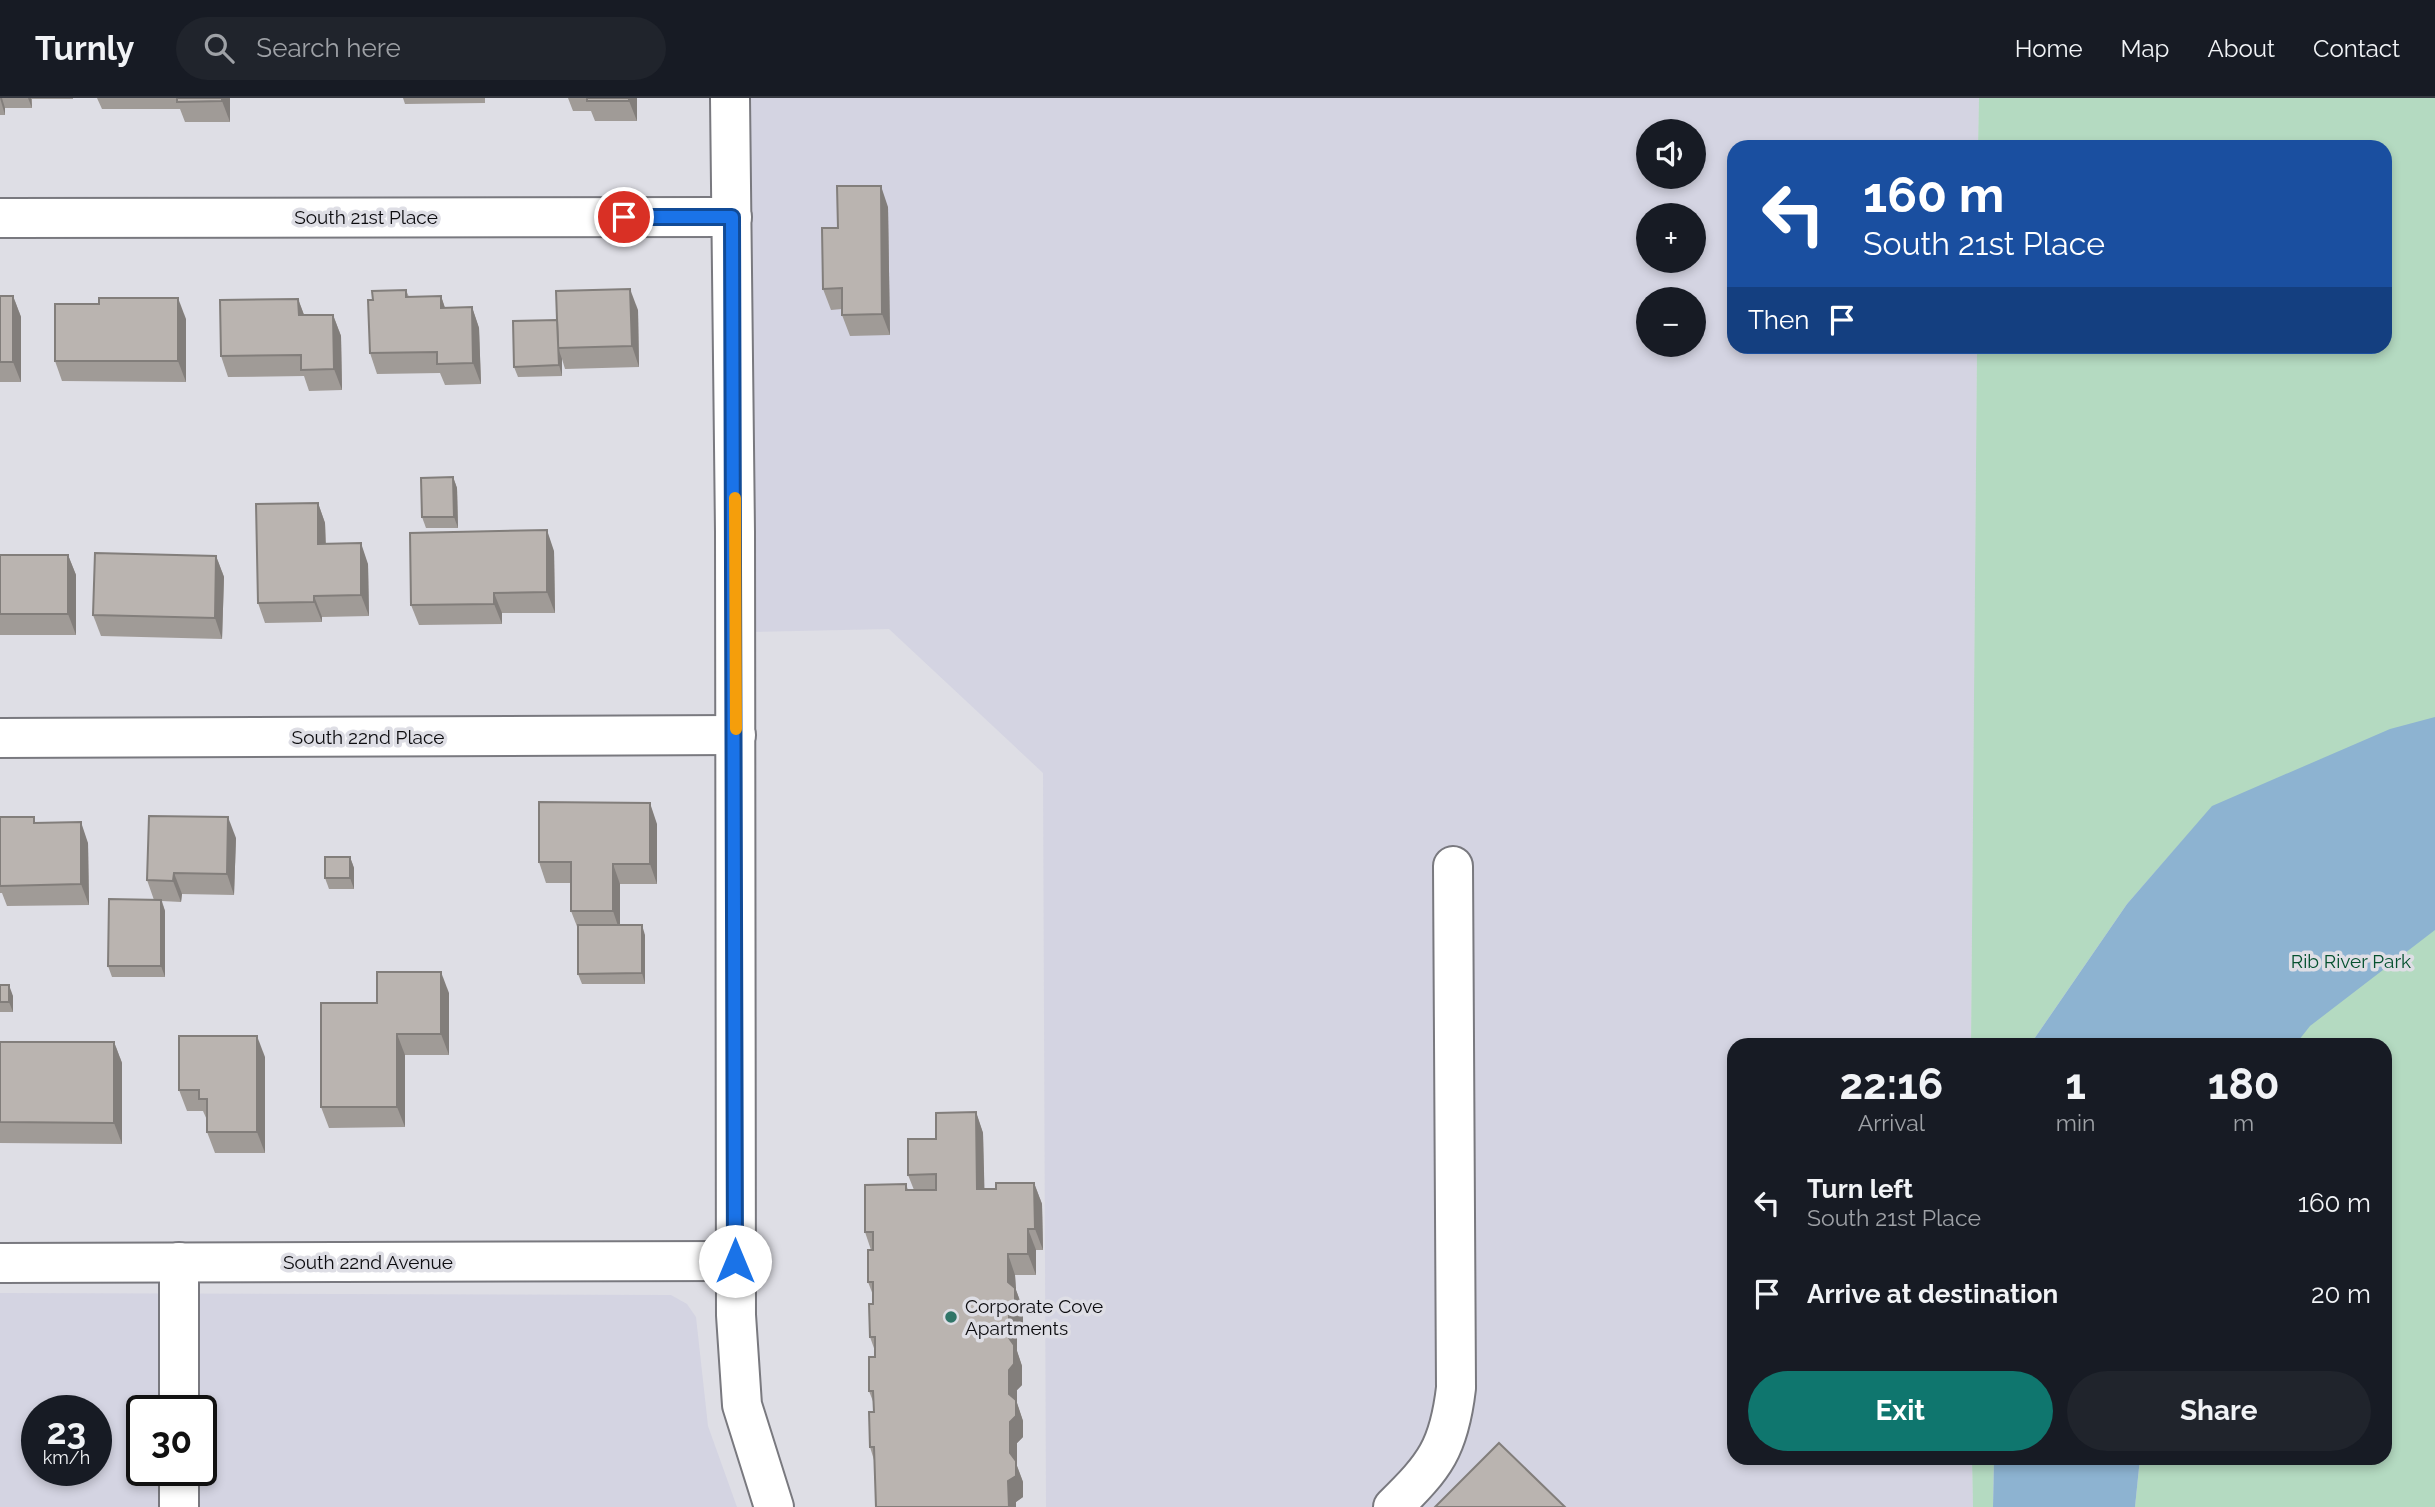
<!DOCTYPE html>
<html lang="en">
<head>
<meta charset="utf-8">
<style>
  :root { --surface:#171b24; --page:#20242c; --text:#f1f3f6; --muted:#9ea1a6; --line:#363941; --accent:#0f766e }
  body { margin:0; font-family:Raleway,sans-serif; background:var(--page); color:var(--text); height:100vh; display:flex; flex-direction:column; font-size:26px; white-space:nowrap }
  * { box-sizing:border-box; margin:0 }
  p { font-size:23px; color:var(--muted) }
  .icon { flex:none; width:38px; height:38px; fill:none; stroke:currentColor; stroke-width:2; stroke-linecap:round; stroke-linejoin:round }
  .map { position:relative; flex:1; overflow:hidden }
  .panel { position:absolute; left:1727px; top:940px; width:665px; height:427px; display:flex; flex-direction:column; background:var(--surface); border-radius:21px; box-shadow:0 4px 10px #0003 }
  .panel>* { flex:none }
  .banner { position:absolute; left:1727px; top:42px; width:665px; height:214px; border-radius:21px; box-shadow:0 4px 10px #0003; background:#1a4fa0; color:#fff; overflow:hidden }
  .controls { position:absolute; left:1636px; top:21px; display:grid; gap:14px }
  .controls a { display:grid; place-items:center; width:70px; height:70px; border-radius:50%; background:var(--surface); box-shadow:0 4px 10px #0003; font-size:35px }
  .speed { position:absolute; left:21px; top:1297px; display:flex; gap:14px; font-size:35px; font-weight:700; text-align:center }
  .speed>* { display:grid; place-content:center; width:91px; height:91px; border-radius:50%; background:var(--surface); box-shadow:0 4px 10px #0003; line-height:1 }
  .speed small { font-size:18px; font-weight:400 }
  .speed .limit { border:4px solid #111; border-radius:10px; background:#fff; color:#111 }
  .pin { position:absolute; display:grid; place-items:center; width:60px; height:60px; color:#fff; margin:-30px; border:4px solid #fff; border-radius:50%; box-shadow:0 2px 7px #0007 }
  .me { position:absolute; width:77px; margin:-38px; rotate:0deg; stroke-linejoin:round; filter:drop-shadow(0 0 5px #0008) }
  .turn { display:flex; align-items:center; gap:24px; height:147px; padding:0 21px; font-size:32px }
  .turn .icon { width:91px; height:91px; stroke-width:2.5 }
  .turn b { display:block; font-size:49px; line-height:60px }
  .then { display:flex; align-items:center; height:66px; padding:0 21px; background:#0003; gap:14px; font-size:26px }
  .eta { display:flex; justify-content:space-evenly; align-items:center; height:119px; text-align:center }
  .eta b { font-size:42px; font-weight:700; line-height:49px }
  .cta { display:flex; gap:14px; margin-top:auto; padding:14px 21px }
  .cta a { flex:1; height:80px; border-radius:42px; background:var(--accent); color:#fff; font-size:28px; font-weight:700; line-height:80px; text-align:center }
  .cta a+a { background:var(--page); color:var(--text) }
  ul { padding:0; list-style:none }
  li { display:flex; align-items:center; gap:21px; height:91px; padding:0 21px }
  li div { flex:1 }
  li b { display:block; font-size:26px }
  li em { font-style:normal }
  header { display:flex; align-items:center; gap:42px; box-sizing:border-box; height:98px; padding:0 35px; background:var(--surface); border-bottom:2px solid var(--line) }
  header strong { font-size:33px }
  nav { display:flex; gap:38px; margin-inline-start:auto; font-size:24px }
  .search { width:490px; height:63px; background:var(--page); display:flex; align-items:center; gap:18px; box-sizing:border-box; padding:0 24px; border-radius:38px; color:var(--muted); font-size:26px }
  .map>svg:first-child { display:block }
  .built { fill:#d4d4e2; fill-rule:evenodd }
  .green { fill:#b4dac1 }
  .water { fill:#8db3d1 }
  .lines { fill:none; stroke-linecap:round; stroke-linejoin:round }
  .minor-casing { stroke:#79797f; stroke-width:42 }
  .minor { stroke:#fff; stroke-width:38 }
  .wall { fill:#a09b97 }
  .shaded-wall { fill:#827e7b }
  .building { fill:#bab4b0; stroke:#827e7b; stroke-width:2 }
  .route-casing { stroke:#114b97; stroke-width:18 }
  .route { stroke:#1a73e8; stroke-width:12 }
  .slow { stroke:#f59e0b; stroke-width:12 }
  .poi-dot { fill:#307568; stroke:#dedee5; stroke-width:2.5 }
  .labels { text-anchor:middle; stroke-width:7; stroke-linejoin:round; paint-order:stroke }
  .street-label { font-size:19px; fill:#0c0c0f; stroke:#dedee5 }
  .park-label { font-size:19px; fill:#05512f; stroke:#dedee5 }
  .poi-label { font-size:19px; fill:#0c0c0f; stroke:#dedee5; text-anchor:start }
</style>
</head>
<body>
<header>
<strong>Turnly</strong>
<div class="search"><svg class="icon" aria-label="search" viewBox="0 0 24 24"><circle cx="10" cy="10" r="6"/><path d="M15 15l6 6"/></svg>Search here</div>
<nav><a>Home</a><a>Map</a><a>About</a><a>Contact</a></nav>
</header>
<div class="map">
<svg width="2435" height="1409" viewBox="0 0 2435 1409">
  <rect width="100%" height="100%" fill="#dedee5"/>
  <g class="built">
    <path d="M745 0H1979L1978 49H1734V248L1977 249 1971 947H1734V1360H1972L1973 1409H1046L1043 675 889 531 751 534ZM1648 33H1694V79H1648ZM1648 117H1694V163H1648ZM1648 201H1694V247H1648Z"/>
    <path d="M0 1195 671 1197 687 1206 696 1219 708 1328 737 1409H0ZM37 1312H96V1372H37ZM142 1312H201V1372H142Z"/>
  </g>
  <g class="green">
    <polygon points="1979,0 2435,0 2435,1409 2135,1409 2140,1360 2385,1360 2385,947 2267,947 2212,709 2127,806 2030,947 1971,947 1977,249 2385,248 2385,49 1978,49"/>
    <polygon points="1972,1360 1994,1360 1993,1409 1973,1409"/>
  </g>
  <g class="water">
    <polygon points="2435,619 2435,832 2310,928 2295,947 2030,947 2127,806 2212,708 2390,631"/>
    <polygon points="1994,1360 2140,1360 2135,1409 1993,1409"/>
  </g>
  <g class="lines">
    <g class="minor-casing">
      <g id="minor">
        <polyline points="730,0 735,434 736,1217 742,1307 774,1409"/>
        <polyline points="0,120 732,119"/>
        <polyline points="0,640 736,637"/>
        <polyline points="0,1165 735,1163"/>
        <polyline points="179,1312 179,1164"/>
        <polyline points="179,1372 179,1409"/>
        <path d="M1393 1409C1435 1368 1449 1350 1456 1290L1453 768"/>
      </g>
    </g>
    <use href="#minor" class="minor"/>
  </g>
  <g class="wall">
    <polygon points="0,0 73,0 73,1 32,1 32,10 5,10 5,17 0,17"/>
    <polygon points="97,0 230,0 230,24 185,24 180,11 102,11"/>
    <polygon points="403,0 485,0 485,5 405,6"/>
    <polygon points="568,0 637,0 637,23 595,23 591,13 573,13"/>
    <polygon points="888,109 890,237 850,238 842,217 842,211 831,212 823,191 838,130"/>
    <polygon points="406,192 409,199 441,198 445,210 472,209 479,230 481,286 445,287 440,275 377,276 370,255 373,202"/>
    <polygon points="0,198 13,198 21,219 21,284 0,284"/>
    <polygon points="298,201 304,217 333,217 341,238 342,292 309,293 304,278 228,279 221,258"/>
    <polygon points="638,212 639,269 565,271 562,261 562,278 518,279 514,269 557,222"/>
    <polygon points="186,221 186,284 62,283 55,263"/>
    <polygon points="453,379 457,390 458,430 426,430 422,419"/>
    <polygon points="318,405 325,425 326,446 368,466 369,518 322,519 322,524 265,525 258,505"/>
    <polygon points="554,453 555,515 502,515 502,526 419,527 411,507"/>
    <polygon points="0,457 68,457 76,477 76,537 0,537"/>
    <polygon points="216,458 224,479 222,541 101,538 93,517"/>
    <polygon points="0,719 36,725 88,745 89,807 7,808 2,795 0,795"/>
    <polygon points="657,726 657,786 620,786 620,827 645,837 645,886 582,886 578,876 578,831 571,813 571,785 546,785 539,764"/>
    <polygon points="236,740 234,797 182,796 181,804 162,803 165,813 165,879 112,879 108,868 154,802 147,782"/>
    <polygon points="350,759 354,770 354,791 329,791 325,780"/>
    <polygon points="0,887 13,898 13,914 0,914"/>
    <polygon points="449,895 449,957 405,957 405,1029 329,1030 321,1009 377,905"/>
    <polygon points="0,944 114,944 122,965 122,1046 0,1045"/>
    <polygon points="265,959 265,1055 215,1055 207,1034 207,1022 203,1013 187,1013 179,992"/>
    <polygon points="976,1014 983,1035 984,1091 996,1091 1034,1085 1042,1106 1043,1152 1036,1152 1036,1177 1015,1177 1016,1192 1023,1211 1023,1228 1017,1233 1017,1253 1022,1268 1022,1287 1017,1292 1017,1305 1023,1323 1023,1339 1017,1345 1017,1368 1023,1384 1023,1399 1016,1404 1016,1409 876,1409 874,1362 870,1349 874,1314 874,1306 869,1293 875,1259 875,1253 870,1239 873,1206 873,1197 868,1184 871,1152 865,1134 906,1086 908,1092 914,1092 908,1077 936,1041"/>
  </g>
  <g class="shaded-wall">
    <polygon points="0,0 2,0 5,10 5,17"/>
    <polygon points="28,0 31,0 32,10"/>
    <polygon points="222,0 230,0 230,24 222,3"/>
    <polygon points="629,0 637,0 637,23 629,3"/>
    <polygon points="881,88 888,109 890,237 882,216"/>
    <polygon points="630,191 638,212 639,269 632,248"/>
    <polygon points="13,198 21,219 21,284 13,264"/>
    <polygon points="441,198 448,219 441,210"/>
    <polygon points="178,200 186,221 186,284 178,263"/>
    <polygon points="298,201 306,222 299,217"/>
    <polygon points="472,209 479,230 481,286 473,265"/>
    <polygon points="333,217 341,238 342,292 334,271"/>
    <polygon points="558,250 562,261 562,278 559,267"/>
    <polygon points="453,379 457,390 458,430 454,419"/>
    <polygon points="318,405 325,425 326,467 318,446"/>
    <polygon points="547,432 554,453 555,515 547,494"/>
    <polygon points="361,445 368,466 369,518 361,497"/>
    <polygon points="68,457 76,477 76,537 68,516"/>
    <polygon points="216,458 224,479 222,541 215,520"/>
    <polygon points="494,495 502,515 502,526 494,506"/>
    <polygon points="314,498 322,519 322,524 314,504"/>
    <polygon points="650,705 657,726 657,786 650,766"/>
    <polygon points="228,719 236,740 234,797 227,776"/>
    <polygon points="81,724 88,745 89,807 81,786"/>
    <polygon points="350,759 354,770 354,791 350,780"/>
    <polygon points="613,766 620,786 620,834 613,813"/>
    <polygon points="174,775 182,796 181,804 173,783"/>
    <polygon points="161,802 165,813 165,879 161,868"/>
    <polygon points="642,827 645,837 645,886 642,875"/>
    <polygon points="441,874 449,895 449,957 441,936"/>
    <polygon points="9,887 13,898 13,914 9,904"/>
    <polygon points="397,936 405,957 405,1029 397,1009"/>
    <polygon points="257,938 265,959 265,1055 257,1034"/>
    <polygon points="114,944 122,965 122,1046 114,1025"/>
    <polygon points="976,1014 983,1035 985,1112 977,1091"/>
    <polygon points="1034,1085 1042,1106 1043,1152 1035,1131"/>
    <polygon points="1028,1131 1036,1152 1036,1177 1028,1156"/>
    <polygon points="1008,1156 1015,1177 1016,1192 1023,1211 1023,1228 1017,1233 1017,1253 1022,1268 1022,1287 1017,1292 1017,1305 1023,1323 1023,1339 1017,1345 1017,1368 1023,1384 1023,1399 1016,1404 1016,1409 1009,1409 1008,1383 1010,1355"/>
  </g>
  <g class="building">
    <polygon points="177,0 222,0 222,3 177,4"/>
    <rect x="587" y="0" width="42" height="3"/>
    <polygon points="837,88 881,88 882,216 842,217 842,190 823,191 822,130 838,130"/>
    <polygon points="630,191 632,248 558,250 556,193"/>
    <polygon points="406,192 406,199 441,198 441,210 472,209 473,265 437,266 437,254 370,255 368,202 373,202 372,193"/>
    <rect x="0" y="198" width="13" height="66"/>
    <polygon points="99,200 178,200 178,263 55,263 55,206 99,206"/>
    <polygon points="298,201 299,217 333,217 334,271 301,272 301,257 221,258 220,202"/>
    <polygon points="557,222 559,267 514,269 513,223"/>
    <polygon points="453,379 454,419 422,419 421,380"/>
    <polygon points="318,405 318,446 361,445 361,497 314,498 314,504 258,505 256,406"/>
    <polygon points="547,432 547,494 494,495 494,506 411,507 410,435"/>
    <polygon points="95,455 216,458 215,520 93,517"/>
    <rect x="0" y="457" width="68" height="59"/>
    <polygon points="539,704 650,705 650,766 613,766 613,813 571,813 571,764 539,764"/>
    <polygon points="149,718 228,719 227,776 174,775 173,783 147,782"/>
    <polygon points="0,719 34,719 34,725 81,724 81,786 0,788"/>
    <rect x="325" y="759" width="25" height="21"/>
    <polygon points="109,801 161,802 161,868 108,868"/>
    <polygon points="578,827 642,827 642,875 578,876"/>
    <polygon points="377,874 441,874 441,936 397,936 397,1009 321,1009 321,905 377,905"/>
    <rect x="0" y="887" width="9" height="17"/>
    <polygon points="179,938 257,938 257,1034 207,1034 207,1001 199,1001 199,992 179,992"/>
    <polygon points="0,944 114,944 114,1025 0,1024"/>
    <polygon points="976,1014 977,1091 996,1091 996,1085 1034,1085 1035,1131 1028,1131 1028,1156 1008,1156 1008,1184 1015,1190 1015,1207 1009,1212 1009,1240 1014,1247 1014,1266 1009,1272 1009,1296 1016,1302 1016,1318 1010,1324 1010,1355 1016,1363 1016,1378 1008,1383 1009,1409 876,1409 874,1349 870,1349 869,1314 874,1314 873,1293 869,1293 869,1259 875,1259 875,1239 870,1239 869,1206 873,1206 873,1184 868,1184 868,1152 873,1152 873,1134 865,1134 865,1087 906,1086 906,1092 936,1092 936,1076 908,1077 908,1041 936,1041 936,1015"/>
    <polygon points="1499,1345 1565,1409 1435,1409"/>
  </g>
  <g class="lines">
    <g class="route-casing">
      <polyline id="route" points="624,119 732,119 735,1163"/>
    </g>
    <use href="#route" class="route"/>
    <polyline class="slow" points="735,400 736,631"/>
  </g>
  <circle class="poi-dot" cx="951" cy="1219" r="7"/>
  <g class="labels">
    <g class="street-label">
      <text x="366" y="126">South 21st Place</text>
      <text x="368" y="646">South 22nd Place</text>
      <text x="368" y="1171">South 22nd Avenue</text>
    </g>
    <g class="park-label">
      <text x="2351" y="870">Rib River Park</text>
    </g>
    <g class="poi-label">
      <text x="965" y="1215">Corporate Cove<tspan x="965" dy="22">Apartments</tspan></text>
    </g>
  </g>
</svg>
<div class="controls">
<a><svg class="icon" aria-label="sound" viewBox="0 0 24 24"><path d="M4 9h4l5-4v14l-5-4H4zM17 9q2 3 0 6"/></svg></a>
<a>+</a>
<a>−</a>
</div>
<div class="speed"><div>23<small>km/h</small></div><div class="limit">30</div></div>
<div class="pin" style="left:624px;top:119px;background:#d93025"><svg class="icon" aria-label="arrive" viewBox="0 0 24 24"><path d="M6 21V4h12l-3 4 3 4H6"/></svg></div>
<svg class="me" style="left:735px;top:1163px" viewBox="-20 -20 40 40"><circle r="19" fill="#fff"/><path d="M0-13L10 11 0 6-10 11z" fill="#1a73e8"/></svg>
<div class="banner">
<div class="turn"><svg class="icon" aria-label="left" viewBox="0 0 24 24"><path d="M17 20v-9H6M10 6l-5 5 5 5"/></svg><div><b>160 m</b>South 21st Place</div></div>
<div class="then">Then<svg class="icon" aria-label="arrive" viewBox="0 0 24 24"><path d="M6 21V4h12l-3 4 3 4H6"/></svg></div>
</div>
<section class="panel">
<div class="eta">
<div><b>22:16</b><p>Arrival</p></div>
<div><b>1</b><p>min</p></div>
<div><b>180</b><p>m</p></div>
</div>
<ul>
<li><svg class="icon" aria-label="left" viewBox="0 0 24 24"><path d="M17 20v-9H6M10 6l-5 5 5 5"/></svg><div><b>Turn left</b><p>South 21st Place</p></div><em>160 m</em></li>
<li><svg class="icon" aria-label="arrive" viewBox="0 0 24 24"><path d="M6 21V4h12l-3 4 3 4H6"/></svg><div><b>Arrive at destination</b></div><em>20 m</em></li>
</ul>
<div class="cta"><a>Exit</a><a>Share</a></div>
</section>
</div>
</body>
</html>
